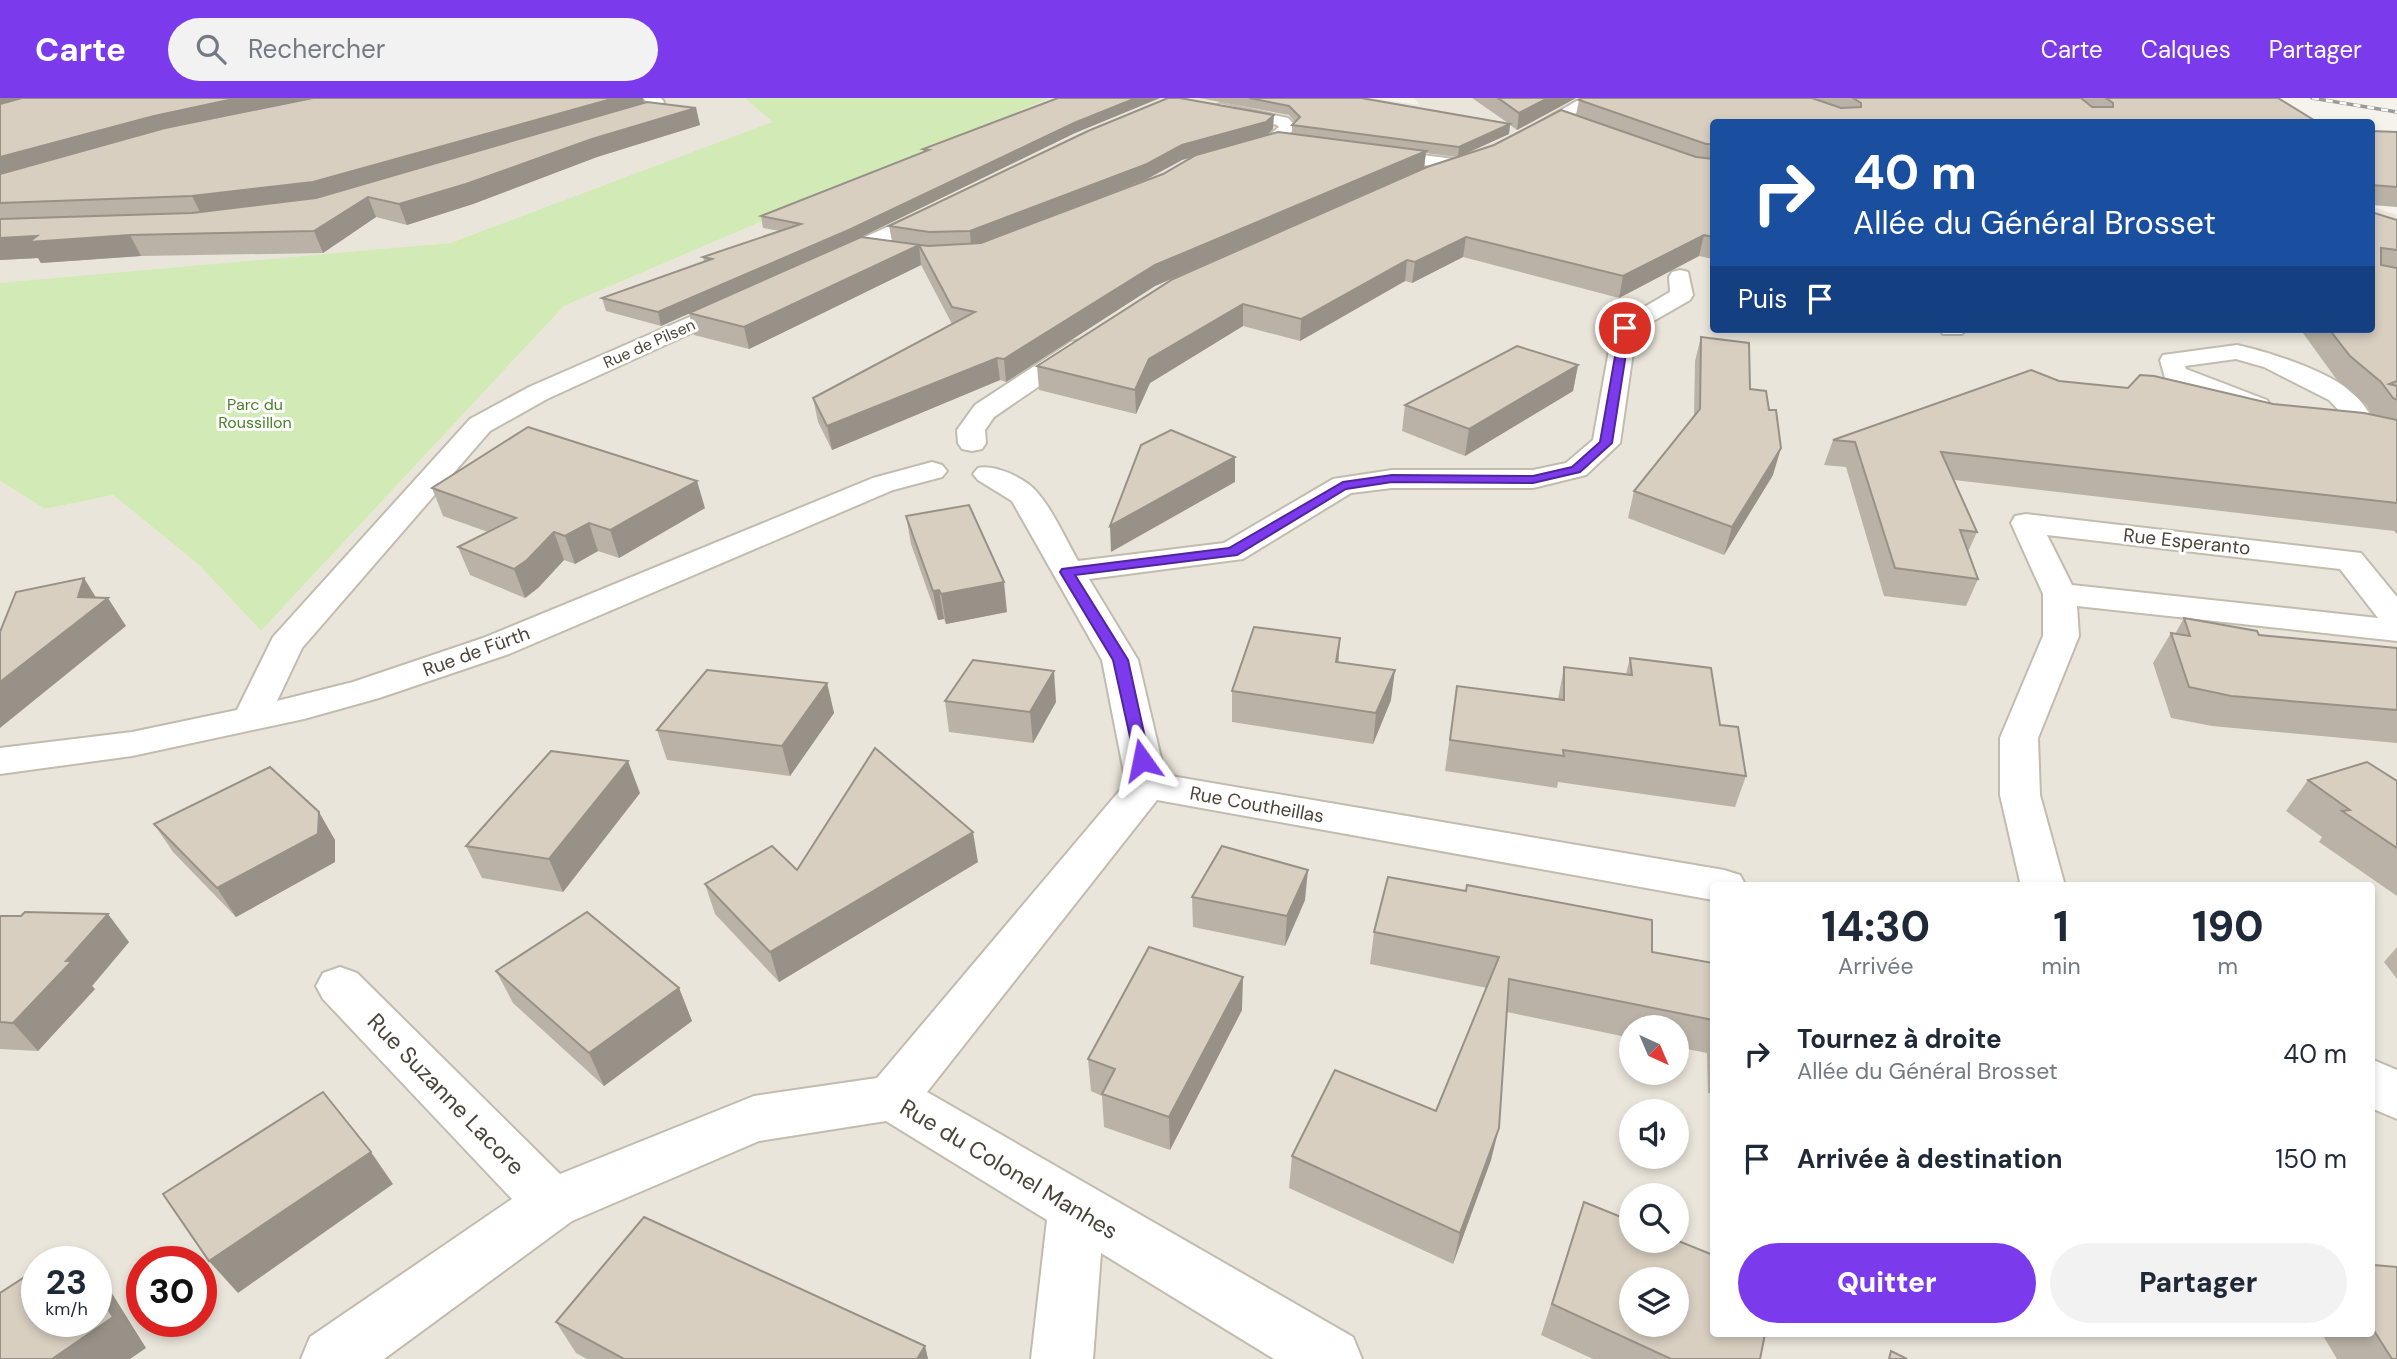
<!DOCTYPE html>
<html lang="fr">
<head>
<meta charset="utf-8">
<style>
  :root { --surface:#fff; --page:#f2f2f3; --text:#1f2937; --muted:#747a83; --accent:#7c3aed }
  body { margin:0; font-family:"DM Sans",sans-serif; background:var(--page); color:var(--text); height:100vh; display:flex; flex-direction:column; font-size:26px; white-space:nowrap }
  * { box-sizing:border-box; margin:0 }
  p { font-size:23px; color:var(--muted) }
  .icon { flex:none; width:38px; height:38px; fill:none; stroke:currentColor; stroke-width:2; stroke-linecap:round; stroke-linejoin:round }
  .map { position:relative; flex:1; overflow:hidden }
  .side { position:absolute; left:1710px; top:784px; width:665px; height:455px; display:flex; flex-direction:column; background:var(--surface); border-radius:7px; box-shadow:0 4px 10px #0003 }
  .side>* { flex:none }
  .hud { position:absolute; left:1710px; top:21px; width:665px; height:214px; border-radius:7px; box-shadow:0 4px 10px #0003; background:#1a4fa0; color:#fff; overflow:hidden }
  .needle { width:46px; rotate:136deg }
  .controls { position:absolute; left:1619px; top:917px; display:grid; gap:14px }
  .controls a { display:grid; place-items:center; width:70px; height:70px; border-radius:50%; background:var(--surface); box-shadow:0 4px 10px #0003; font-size:35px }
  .speed { position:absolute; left:21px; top:1148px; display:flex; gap:14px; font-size:35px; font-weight:700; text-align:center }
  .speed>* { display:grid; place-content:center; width:91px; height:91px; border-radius:50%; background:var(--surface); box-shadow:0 4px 10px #0003; line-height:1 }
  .speed small { font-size:18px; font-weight:400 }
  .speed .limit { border:10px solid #d22; background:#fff; color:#111 }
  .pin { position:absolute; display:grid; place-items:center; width:60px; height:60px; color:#fff; margin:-30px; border:4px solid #fff; border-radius:50%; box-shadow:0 2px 7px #0007 }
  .me { position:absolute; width:77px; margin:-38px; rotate:348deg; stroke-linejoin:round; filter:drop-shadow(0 0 5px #0008) }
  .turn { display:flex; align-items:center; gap:24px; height:147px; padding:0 28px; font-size:32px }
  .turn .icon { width:91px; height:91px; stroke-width:2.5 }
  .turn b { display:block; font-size:49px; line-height:60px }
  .then { display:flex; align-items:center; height:66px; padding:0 28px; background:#0003; gap:14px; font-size:26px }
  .eta { display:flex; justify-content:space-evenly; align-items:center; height:119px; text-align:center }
  .eta b { font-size:42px; font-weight:800; line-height:49px }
  .action { display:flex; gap:14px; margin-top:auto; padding:14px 28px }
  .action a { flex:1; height:80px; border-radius:42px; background:var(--accent); color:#fff; font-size:28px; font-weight:800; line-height:80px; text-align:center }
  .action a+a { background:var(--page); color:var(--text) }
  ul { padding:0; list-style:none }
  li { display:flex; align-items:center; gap:21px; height:105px; padding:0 28px }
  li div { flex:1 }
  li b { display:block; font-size:26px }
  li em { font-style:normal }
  header { display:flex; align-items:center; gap:42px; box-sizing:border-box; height:98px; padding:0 35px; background:var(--accent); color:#fff }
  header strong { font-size:33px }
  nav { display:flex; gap:38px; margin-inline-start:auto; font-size:24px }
  .search { width:490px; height:63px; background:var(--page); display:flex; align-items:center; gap:18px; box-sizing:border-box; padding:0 24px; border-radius:38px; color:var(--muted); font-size:26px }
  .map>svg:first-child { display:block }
  .residential { fill:#eae5da; fill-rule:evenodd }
  .green { fill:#d2eab5 }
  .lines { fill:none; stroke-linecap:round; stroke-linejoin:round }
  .minor-casing { stroke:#c2bbae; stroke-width:4 }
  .minor { fill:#fff; fill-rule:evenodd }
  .rail-casing { stroke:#9a9a9a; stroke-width:3.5 }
  .rail { stroke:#fff; stroke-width:2.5; stroke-dasharray:7; stroke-linecap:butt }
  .wall { fill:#bab2a6; fill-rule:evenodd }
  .shaded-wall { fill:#979187 }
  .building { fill:#d8cfc1; stroke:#979187; stroke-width:2; fill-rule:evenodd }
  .route { fill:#7c3aed; stroke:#51269a; stroke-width:2 }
  .labels { text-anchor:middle; stroke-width:6; stroke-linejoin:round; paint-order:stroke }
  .far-street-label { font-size:16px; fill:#4b4439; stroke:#fff }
  .far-park-label { font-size:16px; fill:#4a7f2a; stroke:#fff }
  .street-label { font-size:19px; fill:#4b4439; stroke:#fff }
  .near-street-label { font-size:23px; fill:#4b4439; stroke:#fff }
</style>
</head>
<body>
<header>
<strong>Carte</strong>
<div class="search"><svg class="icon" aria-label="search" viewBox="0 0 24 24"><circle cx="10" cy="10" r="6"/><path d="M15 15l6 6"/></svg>Rechercher</div>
<nav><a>Carte</a><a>Calques</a><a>Partager</a></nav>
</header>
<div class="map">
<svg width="2397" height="1261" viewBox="0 0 2397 1261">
  <rect width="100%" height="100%" fill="#f6f3ec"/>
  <g class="residential">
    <polygon points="0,0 768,0 774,24 450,145 0,192"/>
    <path d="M1050 0H1372L1420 7 1414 0H2208L1713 24V231H2371V108L2397 117V1261H0V383L45 411 113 397 199 467 261 533 564 208ZM1713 788H2371V1236H1713ZM1631 929H1676V975H1631ZM1631 1013H1676V1059H1631ZM1631 1097H1676V1143H1631ZM37 1164H96V1223H37ZM142 1164H201V1223H142ZM1631 1181H1676V1227H1631Z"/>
  </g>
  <polygon class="green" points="745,0 1050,0 564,208 261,533 199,467 113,397 45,411 0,383 0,185 450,145 773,24"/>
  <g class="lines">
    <g class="minor-casing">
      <g id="minor">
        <path d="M643 0H661L664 4C653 20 626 35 606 30L604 27 606 24 631 16 648 5Z"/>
        <polygon points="1582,0 1602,0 1528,43 1522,44 1514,39"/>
        <polygon points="1221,6 1288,20 1297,29 1284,40 1282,47 1270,47 1267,39 1279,29 1277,27 1215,14 1213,11 1215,8"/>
        <polygon points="1375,51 1462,62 1471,67 1462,72 1369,60 1366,56"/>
        <polygon points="937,107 944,109 947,113 944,117 838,168 822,168 819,163 822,158"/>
        <path d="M1680 172 1688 174 1693 197 1690 202 1636 233 1620 345 1586 377 1533 390H1392L1351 395 1243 461 1089 481 1138 562 1165 677 1724 772 1740 777 1746 788H1713V802L1157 702 927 994 1353 1239 1362 1261H1274L1101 1155 1093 1261H1031L1047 1122 886 1023 759 1043 572 1123 384 1261H301L310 1239 512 1101 323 901 316 888 323 875 340 869 357 875 560 1076 754 998 877 980 1126 685 1102 562 1012 403 978 382 973 376 978 370C994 366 1025 380 1036 393 1053 412 1065 440 1078 463L1224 445 1333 381 1392 372H1533L1566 365 1593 342 1613 230 1617 225 1670 194 1669 179 1672 174Z"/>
        <polygon points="740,197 748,199 751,204 748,209 547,301 490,333 302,550 277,603 353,584 483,540 873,380 932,364 942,367 947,373 942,379 893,392 509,556 379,600 304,621 132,658 0,676 0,650 132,634 237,612 273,539 470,321 529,289"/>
        <polygon points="1939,231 1966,231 1962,236 1943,236"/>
        <polygon points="1080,242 1089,244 1092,249 1089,254 994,319 985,332 986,345 982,351 972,353 962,351 958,345 957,332 975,307 1071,244"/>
        <path d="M2237 247C2269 254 2321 271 2348 291 2362 302 2372 318 2380 334L2376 340 2366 342 2356 340 2345 319 2329 302 2264 269 2236 261 2185 268 2186 271 2267 302 2271 308 2267 314C2241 320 2191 291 2165 280L2160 262 2163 257Z"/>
        <path d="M2026 416 2361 455 2397 499V543L2077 508 2079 538 2038 640 2040 697 2065 788H2021L2000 697V640L2043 538V496L2011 425 2015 418ZM2047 437 2340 471 2378 520 2072 487Z"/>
        <polygon points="2371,961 2397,972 2397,1021 2371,1010"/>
      </g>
    </g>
    <use href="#minor" class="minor"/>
    <g class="rail-casing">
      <polyline id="rail" points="2312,0 2397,14"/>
    </g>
    <use href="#rail" class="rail"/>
  </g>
  <g class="wall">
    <polygon points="0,0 643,0 644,5 696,10 700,27 597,59 473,106 407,127 376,119 323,155 141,158 41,165 38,160 0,162"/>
    <path d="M1058 0H1160L1075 35 853 143H892L889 128 1273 31 1266 37 1292 36V27L1295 24 1289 17 1199 0H1361L1508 25 1472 0H1576L1517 32 1510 27 1509 36 1461 58 1494 47 1576 17 1579 2 1582 0H2278L2317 24H1713V161L1699 158 1619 200 1463 159 1412 185 1405 183 1300 243 1243 228 1150 285 1136 316 1039 292 1037 268 1391 85 1155 188 1006 284 1000 282 832 352 818 324 813 300 952 226 921 167 749 251 694 237 689 215 661 228 606 213 602 200 704 164 703 159 780 133 763 130 761 118 923 54V51ZM1426 55 1457 59 1424 70ZM1194 58 1163 76 1062 114 1147 81 1182 62Z"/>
    <polygon points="2371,33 2397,34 2397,109 2371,107"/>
    <polygon points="2371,114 2397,122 2397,436 2394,433 1954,382 1977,434 1968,454 1978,481 1966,508 1884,498 1846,369 1824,367 1833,342 2059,283 2372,317 2367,308 2337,282 2300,231 2371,231"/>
    <polygon points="1701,239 1750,291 1773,377 1724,457 1628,420 1634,393 1694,319 1695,263"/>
    <polygon points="1578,267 1573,293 1465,358 1402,333 1405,307"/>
    <polygon points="432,390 705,410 619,460 598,453 575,466 564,462 538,490 525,500 470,477 458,449 488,434 443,418"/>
    <polygon points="906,418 1007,514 946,526 944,521 938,522 911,446"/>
    <polygon points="2184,520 2259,537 2397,550 2397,645 2212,628 2171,620 2153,565 2171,535 2175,536"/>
    <polygon points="1630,560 1746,678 1735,709 1558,684 1557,690 1445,673 1457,588 1558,601 1564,569 1626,576"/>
    <polygon points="827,585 834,615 790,678 667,662 657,632"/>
    <polygon points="1232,593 1391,602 1373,646 1232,624"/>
    <polygon points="945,603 1056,604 1033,645 949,634"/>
    <polygon points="2308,682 2397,683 2397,798 2319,744 2322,739 2286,713"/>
    <polygon points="640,695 563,794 482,780 466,748"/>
    <polygon points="154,726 335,742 335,764 236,819 173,754"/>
    <polygon points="978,764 779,884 715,816 705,786 797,772"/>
    <polygon points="1192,799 1305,802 1285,848 1193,829"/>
    <polygon points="0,818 129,844 92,888 95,891 38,953 0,951"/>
    <polygon points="1374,834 1652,854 1713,865 1713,996 1708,995 1707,955 1676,949 1676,929 1631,929 1631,940 1507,914 1491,1062 1453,1166 1289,1090 1292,1058 1436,1013 1487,890 1370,866"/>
    <polygon points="2397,849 2397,881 2384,864"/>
    <polygon points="496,873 679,890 692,923 604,988 513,905"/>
    <polygon points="1242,912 1170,1052 1104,1029 1102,998 1091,993 1088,961"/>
    <polygon points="1584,1104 1760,1261 1593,1261 1541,1237"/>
    <polygon points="2371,1163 2374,1167 2397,1261 2337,1261 2322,1236 2371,1236"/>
    <polygon points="556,1224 925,1248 928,1261 587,1261 576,1255"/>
  </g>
  <g class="shaded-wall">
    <polygon points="0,0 38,0 0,12"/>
    <polygon points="238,0 324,0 0,81 0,59 154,18"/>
    <polygon points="615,0 643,0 644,5 321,103 202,118 192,98"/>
    <polygon points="1136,0 1160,0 1075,35 853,143 661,228 658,214 1074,25"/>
    <polygon points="1548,0 1576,0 1517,32 1519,15"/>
    <polygon points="696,10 700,27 597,59 473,106 407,127 399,106 592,41"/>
    <polygon points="1274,17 1273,31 1266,38 1182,62 1147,81 971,149 970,133 1182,47"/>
    <polygon points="1510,26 1509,36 1458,59 1459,49"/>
    <polygon points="1426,53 1424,70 1155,188 1006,284 1004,261 1155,167"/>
    <polygon points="368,99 376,119 323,155 314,133"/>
    <polygon points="130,137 141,158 41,165 38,160 0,162 0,140 37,138"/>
    <polygon points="1704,137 1699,158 1619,200 1623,178"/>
    <polygon points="1466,139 1463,159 1412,185 1415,164"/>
    <polygon points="919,147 921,167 749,251 744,229"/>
    <polygon points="1407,162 1405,183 1300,243 1301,221"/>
    <polygon points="1243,206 1243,228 1150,285 1136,316 1135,292 1149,261"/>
    <polygon points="997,260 1000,282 832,352 827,328"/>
    <polygon points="1578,267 1573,293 1465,358 1469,331"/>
    <polygon points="1781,350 1773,377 1724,457 1732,429"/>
    <polygon points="1235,359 1235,384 1111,454 1110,428"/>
    <polygon points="697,383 705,410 619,460 610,432"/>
    <polygon points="589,425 598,453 575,466 565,438"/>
    <polygon points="554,434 564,462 538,490 525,500 514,471"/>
    <polygon points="84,480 100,506 108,500 126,528 0,630 0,584 78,499"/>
    <polygon points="1004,484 1007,514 946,526 941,496"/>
    <polygon points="939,492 944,521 938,522 933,493"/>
    <polygon points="1340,540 1338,570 1336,564"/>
    <polygon points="1395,572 1391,602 1373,646 1376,615"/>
    <polygon points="1054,573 1056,604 1033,645 1030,614"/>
    <polygon points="827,585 834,615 790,678 782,648"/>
    <polygon points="628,663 640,695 563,794 549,761"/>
    <polygon points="319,714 335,742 335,764 236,819 217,790"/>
    <polygon points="973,734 978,764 779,884 770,854"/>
    <polygon points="1308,772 1305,802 1285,848 1287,818"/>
    <polygon points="108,816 129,844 92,888 95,891 38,953 13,925"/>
    <polygon points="1243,879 1242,912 1170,1052 1169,1019"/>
    <polygon points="679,890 692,923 604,988 589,955"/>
    <polygon points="1499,1030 1491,1062 1453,1166 1460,1135"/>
    <polygon points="371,1054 393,1086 238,1195 209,1163"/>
    <polygon points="70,1150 85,1164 79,1164"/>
    <polygon points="96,1174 103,1181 146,1250 130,1261 52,1261 96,1192"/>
    <polygon points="925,1248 928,1261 917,1261"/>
  </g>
  <g class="building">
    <polygon points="22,0 238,0 154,18 0,59 0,6"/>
    <polygon points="313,0 615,0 313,84 192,98 0,105 0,76 165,30"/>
    <polygon points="1058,0 1136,0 1074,25 851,131 658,214 602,200 712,161 703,159 801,126 761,118 929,52 923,51"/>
    <polygon points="1168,0 1180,0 1274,17 1266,24 1182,47 1147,66 970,133 929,134 889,128 1088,33"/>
    <polygon points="1249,0 1361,0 1510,26 1459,49 1292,27 1300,19 1289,8"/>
    <polygon points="1498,0 1548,0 1519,15"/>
    <polygon points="1582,0 1812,0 1841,10 1861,9 1861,5 1853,0 2081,0 2092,9 2113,9 2113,5 2106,0 2278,0 2317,24 1713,24 1713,46 1706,46 1579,2"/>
    <polygon points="647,4 696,10 592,41 466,86 399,106 368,99 314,133 130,137 29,144 37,138 0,140 0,121 192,115 316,100"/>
    <polygon points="1561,12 1696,59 1713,61 1713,139 1704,137 1623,178 1466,139 1415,164 1407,162 1301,221 1243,206 1149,261 1135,292 1037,268 1173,181 1427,69 1494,47"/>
    <polygon points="2371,33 2397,34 2397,89 2371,87"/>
    <polygon points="1278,34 1426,53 1155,167 1004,261 997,260 827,328 813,300 975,214 952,209 919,147 744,229 689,215 861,139 928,148 981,145 1163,76 1196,57"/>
    <polygon points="2371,114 2397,122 2397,152 2381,150 2381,167 2397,170 2397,283 2389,286 2397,288 2397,302 2393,300 2381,284 2350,258 2329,231 2371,231"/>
    <polygon points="1701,239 1749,245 1750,291 1766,293 1769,312 1776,312 1781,350 1732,429 1634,393 1700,311"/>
    <polygon points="1517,248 1578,267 1469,331 1405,307"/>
    <polygon points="2031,272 2059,283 2128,290 2140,277 2154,278 2273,306 2364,315 2397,322 2397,405 1941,354 1977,434 1960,432 1978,481 1895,470 1855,344 1833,342"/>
    <polygon points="528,329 697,383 610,432 589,425 565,438 554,434 527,462 514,471 458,449 516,420 432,390"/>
    <polygon points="1171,332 1235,359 1110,428 1141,347"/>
    <polygon points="969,407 1004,484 941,496 939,492 933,493 906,418"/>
    <polygon points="84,480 78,499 108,500 0,584 0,534 16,494"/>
    <polygon points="2184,520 2257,533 2259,537 2397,550 2397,612 2231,598 2189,589 2171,535 2190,538"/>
    <polygon points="1254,529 1340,540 1336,564 1395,572 1376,615 1232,593"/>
    <polygon points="1630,560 1711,570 1720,627 1738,629 1746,678 1563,652 1564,658 1450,642 1457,588 1564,602 1564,569 1632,577"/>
    <polygon points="973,562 1054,573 1030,614 945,603"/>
    <polygon points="707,572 827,585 782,648 657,632"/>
    <polygon points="875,650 973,734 770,854 705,786 772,748 797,772"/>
    <polygon points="551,653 628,663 549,761 466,748"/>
    <polygon points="2367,664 2397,683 2397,750 2342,713 2350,712 2308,682"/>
    <polygon points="270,669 319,714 318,736 217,790 154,726"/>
    <polygon points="1222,748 1308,772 1287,818 1192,799"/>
    <polygon points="1388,779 1466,793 1467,787 1652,822 1652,854 1713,865 1713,922 1509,881 1499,1030 1460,1135 1292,1058 1335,972 1436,1013 1499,859 1374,834"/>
    <polygon points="25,814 108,816 66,863 72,863 13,925 0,924 0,818 21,818"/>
    <polygon points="587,814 679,890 589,955 496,873"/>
    <polygon points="1149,849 1243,879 1169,1019 1102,996 1115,971 1088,961"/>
    <polygon points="323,994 371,1054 209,1163 163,1096"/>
    <path d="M1584 1104 1631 1123V1143L1676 1142 1713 1157V1236H1765L1760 1261H1671L1552 1206ZM1631 1181H1676V1227H1631Z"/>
    <polygon points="644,1119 925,1248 917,1261 624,1261 556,1224"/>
    <polygon points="70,1150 79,1164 48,1164"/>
    <polygon points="2371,1163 2374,1167 2397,1169 2397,1261 2392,1261 2371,1228"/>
    <polygon points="37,1171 37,1223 96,1223 96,1192 113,1219 52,1261 0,1261 0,1195"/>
    <polygon points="1891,1253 1907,1261 1889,1261"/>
  </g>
  <polygon class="route" points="1625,227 1630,230 1612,345 1580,374 1533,385 1392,384 1346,391 1237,457 1075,477 1128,562 1150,662 1142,667 1136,666 1113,562 1060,474 1062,471 1229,450 1343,384 1392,377 1533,378 1572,369 1600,344 1620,230"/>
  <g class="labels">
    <g class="far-street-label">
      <text transform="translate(649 245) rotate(-24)" y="6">Rue de Pilsen</text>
    </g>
    <g class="far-park-label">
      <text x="255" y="312">Parc du<tspan x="255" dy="18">Roussillon</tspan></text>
    </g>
    <g class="street-label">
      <text transform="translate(2187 443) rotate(6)" y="7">Rue Esperanto</text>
      <text transform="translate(476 553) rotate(-20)" y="7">Rue de Fürth</text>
      <text transform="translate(1257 706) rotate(10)" y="7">Rue Coutheillas</text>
    </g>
    <g class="near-street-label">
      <text transform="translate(446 996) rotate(46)" y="8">Rue Suzanne Lacore</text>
      <text transform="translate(1009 1071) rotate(31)" y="8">Rue du Colonel Manhes</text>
    </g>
  </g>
</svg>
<div class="controls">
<a><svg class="needle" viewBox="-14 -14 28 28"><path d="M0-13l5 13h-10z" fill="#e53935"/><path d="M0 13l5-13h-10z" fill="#747a83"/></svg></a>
<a><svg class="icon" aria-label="sound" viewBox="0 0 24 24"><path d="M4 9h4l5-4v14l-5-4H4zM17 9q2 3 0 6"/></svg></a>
<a><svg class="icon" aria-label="search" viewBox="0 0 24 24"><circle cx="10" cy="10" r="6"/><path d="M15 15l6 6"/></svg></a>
<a><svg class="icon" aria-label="layers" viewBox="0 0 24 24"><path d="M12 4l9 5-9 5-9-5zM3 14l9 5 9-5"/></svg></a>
</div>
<div class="speed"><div>23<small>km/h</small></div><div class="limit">30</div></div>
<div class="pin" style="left:1625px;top:230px;background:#d93025"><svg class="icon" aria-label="arrive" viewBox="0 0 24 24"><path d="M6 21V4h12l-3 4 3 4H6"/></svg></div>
<svg class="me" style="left:1142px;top:662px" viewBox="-20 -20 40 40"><path d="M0-17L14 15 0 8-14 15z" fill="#7c3aed" stroke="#fff" stroke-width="4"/></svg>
<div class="hud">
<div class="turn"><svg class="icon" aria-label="right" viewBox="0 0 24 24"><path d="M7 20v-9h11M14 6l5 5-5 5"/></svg><div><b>40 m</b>Allée du Général Brosset</div></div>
<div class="then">Puis<svg class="icon" aria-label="arrive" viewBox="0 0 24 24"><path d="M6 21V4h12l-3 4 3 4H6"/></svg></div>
</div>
<section class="side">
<div class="eta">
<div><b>14:30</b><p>Arrivée</p></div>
<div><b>1</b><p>min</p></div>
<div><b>190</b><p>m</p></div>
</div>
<ul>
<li><svg class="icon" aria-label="right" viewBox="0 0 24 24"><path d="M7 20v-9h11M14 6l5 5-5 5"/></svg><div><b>Tournez à droite</b><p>Allée du Général Brosset</p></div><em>40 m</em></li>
<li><svg class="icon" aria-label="arrive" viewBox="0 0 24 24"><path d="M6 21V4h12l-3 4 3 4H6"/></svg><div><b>Arrivée à destination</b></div><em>150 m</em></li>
</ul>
<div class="action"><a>Quitter</a><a>Partager</a></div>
</section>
</div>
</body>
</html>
